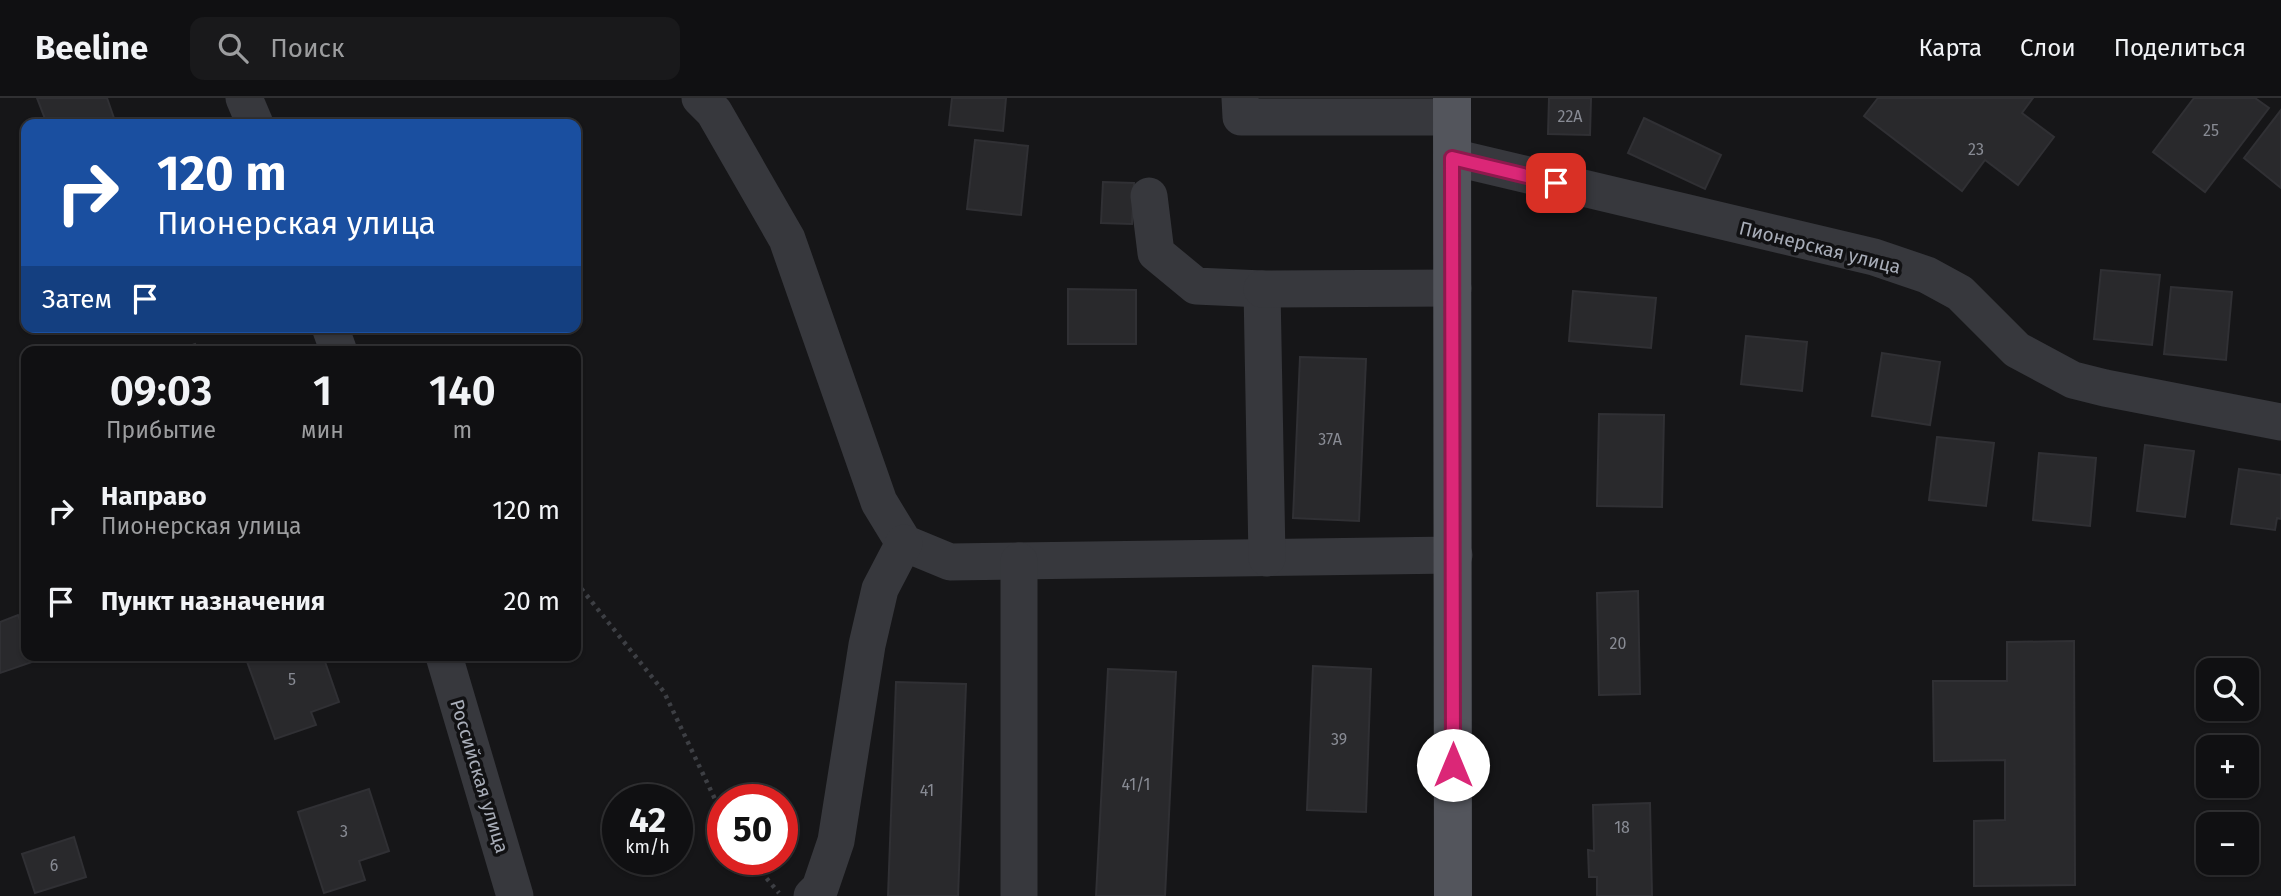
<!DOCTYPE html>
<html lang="ru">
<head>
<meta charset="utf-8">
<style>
  :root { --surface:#101012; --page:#19191b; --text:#f1f3f6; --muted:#9c9d9f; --line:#303032 }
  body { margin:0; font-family:"Fira Sans",sans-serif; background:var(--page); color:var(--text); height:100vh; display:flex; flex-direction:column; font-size:26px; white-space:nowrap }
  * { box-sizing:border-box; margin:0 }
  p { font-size:23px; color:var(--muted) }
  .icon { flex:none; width:38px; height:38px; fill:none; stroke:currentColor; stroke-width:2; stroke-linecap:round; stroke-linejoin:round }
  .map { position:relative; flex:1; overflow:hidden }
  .details { position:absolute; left:21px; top:248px; width:560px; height:315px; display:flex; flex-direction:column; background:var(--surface); border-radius:14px; box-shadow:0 2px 5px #0004,0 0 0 2px var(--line) }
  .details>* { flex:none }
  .banner { position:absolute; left:21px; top:21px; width:560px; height:214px; border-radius:14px; box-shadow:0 2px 5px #0004,0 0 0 2px var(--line); background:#1a4fa0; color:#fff; overflow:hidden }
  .buttons { position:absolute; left:2196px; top:560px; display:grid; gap:14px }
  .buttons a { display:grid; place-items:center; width:63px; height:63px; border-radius:14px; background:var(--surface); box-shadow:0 2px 5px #0004,0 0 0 2px var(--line); font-size:35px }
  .speed { position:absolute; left:602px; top:686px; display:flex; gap:14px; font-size:35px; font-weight:700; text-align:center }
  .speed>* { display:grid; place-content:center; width:91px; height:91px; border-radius:50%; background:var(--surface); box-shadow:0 2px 5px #0004,0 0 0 2px var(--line); line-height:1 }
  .speed small { font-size:18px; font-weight:400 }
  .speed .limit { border:10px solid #d22; background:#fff; color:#111 }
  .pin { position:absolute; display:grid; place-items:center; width:60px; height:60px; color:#fff; margin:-30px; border-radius:14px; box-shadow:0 4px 10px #0006 }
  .me { position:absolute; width:77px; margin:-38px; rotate:0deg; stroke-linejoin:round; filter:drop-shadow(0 0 5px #0008) }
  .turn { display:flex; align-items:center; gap:24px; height:147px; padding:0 21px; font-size:32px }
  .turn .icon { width:91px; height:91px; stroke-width:2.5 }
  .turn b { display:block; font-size:49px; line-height:60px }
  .then { display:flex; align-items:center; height:66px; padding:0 21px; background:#0003; gap:14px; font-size:26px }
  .eta { display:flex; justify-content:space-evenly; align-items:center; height:119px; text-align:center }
  .eta b { font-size:42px; font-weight:600; line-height:49px }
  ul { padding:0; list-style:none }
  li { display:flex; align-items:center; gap:21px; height:91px; padding:0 21px }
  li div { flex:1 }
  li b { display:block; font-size:26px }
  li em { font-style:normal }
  header { display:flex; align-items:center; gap:42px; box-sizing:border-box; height:98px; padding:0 35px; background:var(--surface); border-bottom:2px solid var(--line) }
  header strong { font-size:33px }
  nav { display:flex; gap:38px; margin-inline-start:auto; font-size:24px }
  .search { width:490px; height:63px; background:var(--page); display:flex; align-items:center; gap:18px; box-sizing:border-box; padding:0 24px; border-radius:14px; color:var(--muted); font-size:26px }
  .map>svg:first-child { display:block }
  .building { fill:#29292c; stroke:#303034; stroke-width:2 }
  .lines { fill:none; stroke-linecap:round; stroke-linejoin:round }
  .path { stroke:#3d3f44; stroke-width:4.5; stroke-dasharray:3.5 5; stroke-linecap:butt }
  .minor { stroke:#37383d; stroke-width:37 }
  .major { stroke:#53555c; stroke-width:38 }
  .route-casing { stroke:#8e194d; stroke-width:18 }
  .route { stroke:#db2777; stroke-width:12 }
  .labels { text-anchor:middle; stroke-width:7; stroke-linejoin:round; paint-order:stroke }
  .number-label { font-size:16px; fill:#888b94 }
  .street-label { font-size:19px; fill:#a8adb8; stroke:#111113 }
</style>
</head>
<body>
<header>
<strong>Beeline</strong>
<div class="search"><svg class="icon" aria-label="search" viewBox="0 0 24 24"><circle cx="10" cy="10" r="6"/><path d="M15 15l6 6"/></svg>Поиск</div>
<nav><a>Карта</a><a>Слои</a><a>Поделиться</a></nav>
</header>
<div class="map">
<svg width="2281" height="798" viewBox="0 0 2281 798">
  <rect width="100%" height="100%" fill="#161618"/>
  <g class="building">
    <polygon points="37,0 107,0 116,26 47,26"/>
    <polygon points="952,0 1006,0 1003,33 949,27"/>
    <polygon points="1549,0 1591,0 1590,37 1548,36"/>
    <polygon points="1878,0 2033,0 2022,15 2054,39 2018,87 1985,62 1962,93 1864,18"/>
    <polygon points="2194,0 2255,0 2269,10 2205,94 2153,54"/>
    <polygon points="2281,12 2281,90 2244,60"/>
    <polygon points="1644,20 1721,57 1705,91 1628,55"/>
    <polygon points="975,42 1028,48 1021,117 967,111"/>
    <polygon points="1103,84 1134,85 1132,126 1101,125"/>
    <polygon points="2101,172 2160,177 2152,247 2094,241"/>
    <polygon points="2171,189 2232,194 2226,262 2164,256"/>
    <polygon points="1068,191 1136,192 1136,246 1068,246"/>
    <polygon points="1573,193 1656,200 1651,250 1569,243"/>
    <polygon points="1746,238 1807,244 1802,293 1741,286"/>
    <polygon points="195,246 197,254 172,254"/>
    <polygon points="1882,255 1940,264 1930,327 1872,318"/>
    <polygon points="1300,259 1366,261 1359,423 1293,420"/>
    <polygon points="1599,316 1664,317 1662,409 1597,408"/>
    <polygon points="1937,339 1994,345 1986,408 1929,402"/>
    <polygon points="2145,347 2194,353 2185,419 2137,413"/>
    <polygon points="2039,355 2096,360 2090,428 2033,422"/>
    <polygon points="2239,371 2281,377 2281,421 2277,420 2275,432 2231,426"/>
    <polygon points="1638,493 1640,596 1599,597 1597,495"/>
    <polygon points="18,517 26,539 26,558 33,558 35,563 0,575 0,524"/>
    <polygon points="2074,543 2075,787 1974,788 1974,723 2005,722 2005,662 1934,663 1933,583 2007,583 2007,544"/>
    <polygon points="245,558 323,558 339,604 311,614 316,627 275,641"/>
    <polygon points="1313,568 1371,571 1366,714 1307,712"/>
    <polygon points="1108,571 1176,574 1165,798 1096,798"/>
    <polygon points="896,584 966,586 958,798 888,798"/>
    <polygon points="369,691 389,753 359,763 365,782 324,795 298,714"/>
    <polygon points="1650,705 1652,798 1597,798 1597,779 1589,779 1588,752 1594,753 1593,707"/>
    <polygon points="74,739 86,779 35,795 22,756"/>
  </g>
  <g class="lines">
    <g class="path">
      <polyline points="576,484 664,594 723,718"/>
      <polyline points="750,761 779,795"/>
    </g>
    <g class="minor">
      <polyline points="244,0 255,26"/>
      <polyline points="700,0 714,14 787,141 879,404 904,445 950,464 1454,457"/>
      <polyline points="1240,0 1241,19 1452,19"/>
      <polyline points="1452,59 1874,159 1927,177 1960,195 2017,252 2073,282 2105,290 2281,324"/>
      <polyline points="1149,98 1156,155 1196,188 1262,191 1267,460"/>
      <polyline points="1262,191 1453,190"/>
      <polyline points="330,229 339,254"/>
      <polyline points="444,558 515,798"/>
      <polyline points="812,798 820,790 836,743 867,547 880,491 904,445"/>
      <polyline points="1019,798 1019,463"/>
    </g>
    <polyline class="major" points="1452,0 1453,798"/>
  </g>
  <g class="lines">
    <g class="route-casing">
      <polyline id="route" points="1453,667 1452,60 1556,85"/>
    </g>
    <use href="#route" class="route"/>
  </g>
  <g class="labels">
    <g class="number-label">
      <text x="1570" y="24">22А</text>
      <text x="2211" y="38">25</text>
      <text x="1976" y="57">23</text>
      <text x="1330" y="347">37A</text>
      <text x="1618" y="551">20</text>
      <text x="292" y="587">5</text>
      <text x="1339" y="647">39</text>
      <text x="1136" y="692">41/1</text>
      <text x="927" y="698">41</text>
      <text x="1622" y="735">18</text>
      <text x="344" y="739">3</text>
      <text x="54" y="773">6</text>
    </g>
    <g class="street-label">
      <text transform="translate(1820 149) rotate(14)" y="7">Пионерская улица</text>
      <text transform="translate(480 678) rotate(73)" y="7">Российская улица</text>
    </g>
  </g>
</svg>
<div class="buttons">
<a><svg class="icon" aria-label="search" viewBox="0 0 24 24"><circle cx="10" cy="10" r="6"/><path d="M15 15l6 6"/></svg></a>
<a>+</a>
<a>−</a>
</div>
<div class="speed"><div>42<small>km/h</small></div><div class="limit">50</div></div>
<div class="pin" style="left:1556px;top:85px;background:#d93025"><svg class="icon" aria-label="arrive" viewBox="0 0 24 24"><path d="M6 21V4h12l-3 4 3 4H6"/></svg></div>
<svg class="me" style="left:1453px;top:667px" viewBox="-20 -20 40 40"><circle r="19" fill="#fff"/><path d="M0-13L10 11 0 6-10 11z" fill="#db2777"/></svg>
<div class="banner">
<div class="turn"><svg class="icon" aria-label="right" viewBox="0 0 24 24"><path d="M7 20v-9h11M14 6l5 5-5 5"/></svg><div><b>120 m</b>Пионерская улица</div></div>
<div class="then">Затем<svg class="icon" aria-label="arrive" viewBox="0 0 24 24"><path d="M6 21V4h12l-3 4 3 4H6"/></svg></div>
</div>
<section class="details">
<div class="eta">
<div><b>09:03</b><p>Прибытие</p></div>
<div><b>1</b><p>мин</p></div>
<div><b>140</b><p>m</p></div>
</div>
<ul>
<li><svg class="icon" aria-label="right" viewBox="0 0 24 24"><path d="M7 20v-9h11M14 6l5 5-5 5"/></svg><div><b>Направо</b><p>Пионерская улица</p></div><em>120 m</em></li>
<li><svg class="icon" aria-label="arrive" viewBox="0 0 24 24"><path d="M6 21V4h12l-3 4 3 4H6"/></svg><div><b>Пункт назначения</b></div><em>20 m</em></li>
</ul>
</section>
</div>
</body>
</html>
